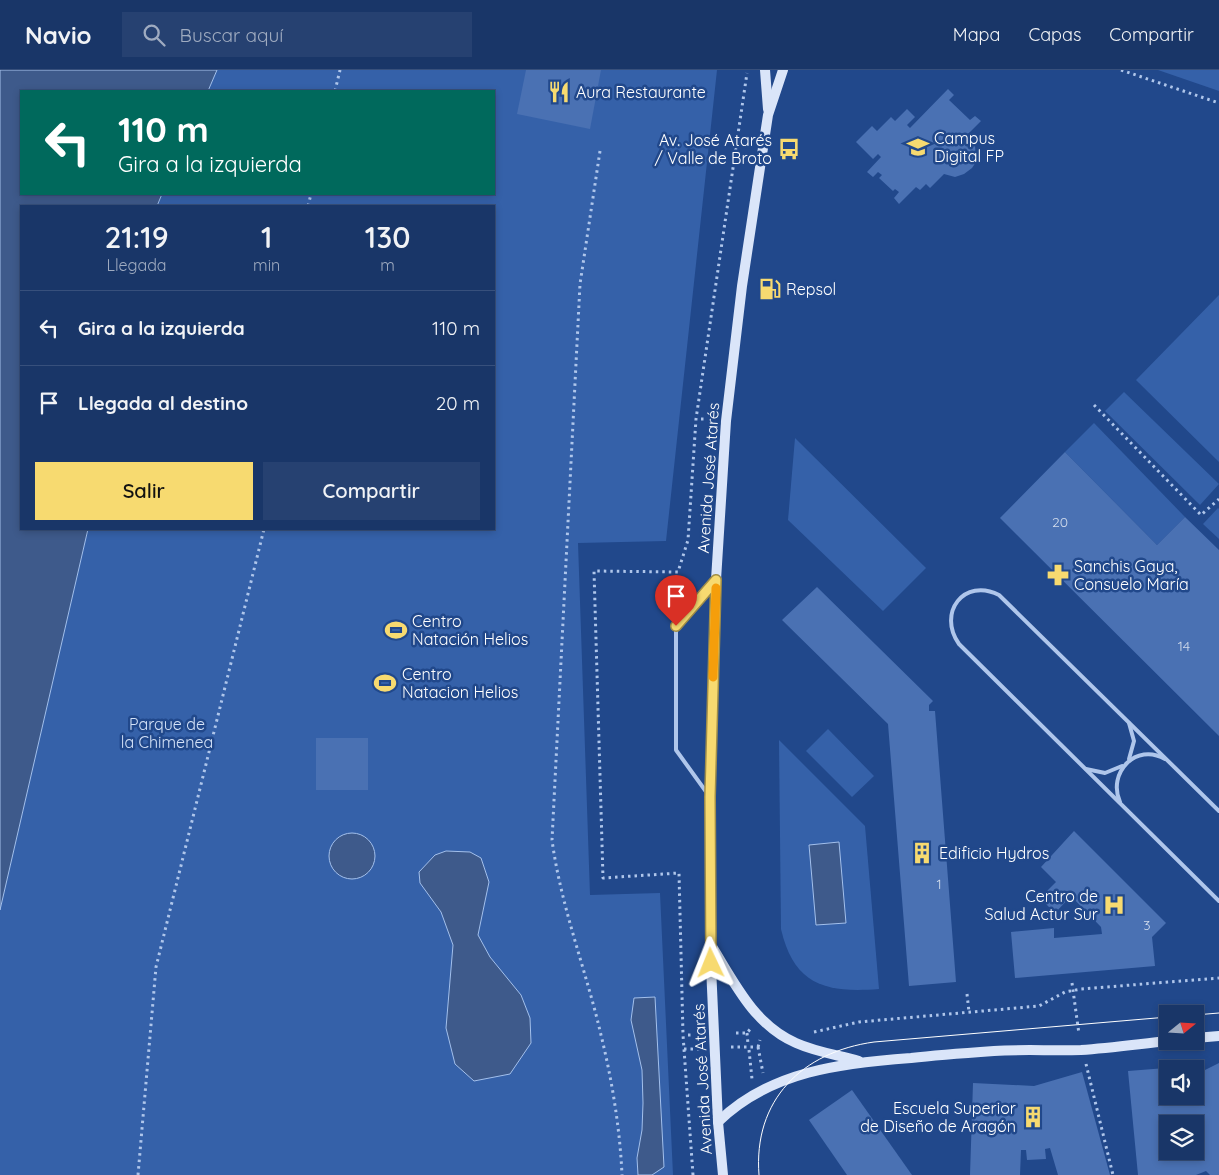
<!DOCTYPE html>
<html lang="es">
<head>
<meta charset="utf-8">
<style>
  :root { --surface:#193668; --page:#264171; --text:#f1f3f6; --muted:#9fabc0; --line:#37507c; --accent:#f7da70 }
  body { margin:0; font-family:Quicksand,sans-serif; background:var(--page); color:var(--text); height:100vh; display:flex; flex-direction:column; font-size:19px; white-space:nowrap }
  * { box-sizing:border-box; margin:0 }
  p { font-size:16px; color:var(--muted) }
  .icon { flex:none; width:28px; height:28px; fill:none; stroke:currentColor; stroke-width:2; stroke-linecap:round; stroke-linejoin:round }
  .map { position:relative; flex:1; overflow:hidden }
  .side { position:absolute; left:20px; top:135px; width:475px; height:325px; display:flex; flex-direction:column; background:var(--surface); border-radius:0px; box-shadow:0 2px 8px #0003,0 0 0 1px var(--line) }
  .side>* { flex:none }
  .top-card { position:absolute; left:20px; top:20px; width:475px; height:105px; border-radius:0px; box-shadow:0 2px 8px #0003,0 0 0 1px var(--line); background:#00695c; color:#fff; overflow:hidden }
  .needle { width:32px; rotate:72deg }
  .fabs { position:absolute; left:1159px; top:935px; display:grid; gap:10px }
  .fabs a { display:grid; place-items:center; width:45px; height:45px; border-radius:0px; background:var(--surface); box-shadow:0 2px 8px #0003,0 0 0 1px var(--line); font-size:25px }
  .pin { position:absolute; display:grid; place-items:center; width:42px; height:42px; color:#fff; margin:-51px -21px; border-radius:50% 50% 50% 0; rotate:-45deg; box-shadow:0 0 5px #0007 }
  .pin .icon { rotate:45deg }
  .me { position:absolute; width:55px; margin:-28px; rotate:358deg; stroke-linejoin:round; filter:drop-shadow(0 0 4px #0008) }
  .turn { display:flex; align-items:center; gap:18px; height:105px; padding:0 15px; font-size:22px }
  .turn .icon { width:65px; height:65px; stroke-width:2.5 }
  .turn b { display:block; font-size:35px; line-height:42px }
  .eta { display:flex; justify-content:space-evenly; align-items:center; height:85px; text-align:center }
  .eta b { font-size:30px; font-weight:600; line-height:35px }
  .cta { display:flex; gap:10px; margin-top:auto; padding:10px 15px }
  .cta a { flex:1; height:58px; border-radius:0px; background:var(--accent); color:#111; font-size:20px; font-weight:600; line-height:58px; text-align:center }
  .cta a+a { background:var(--page); color:var(--text) }
  ul { padding:0; list-style:none }
  li { display:flex; align-items:center; gap:15px; height:75px; padding:0 15px; border-top:1px solid var(--line) }
  li div { flex:1 }
  li b { display:block; font-size:19px }
  li em { font-style:normal }
  header { display:flex; align-items:center; gap:30px; box-sizing:border-box; height:70px; padding:0 25px; background:var(--surface); border-bottom:1px solid var(--line) }
  header strong { font-size:24px }
  nav { display:flex; gap:28px; margin-inline-start:auto; font-size:18px }
  .search { width:350px; height:45px; background:var(--page); display:flex; align-items:center; gap:12px; box-sizing:border-box; padding:0 18px; border-radius:0px; color:var(--muted); font-size:19px }
  .map>svg:first-child { display:block }
  .green { fill:#3561a9 }
  .water { fill:#3e5a8b; stroke:#a3c0ec }
  .building { fill:#4a71b3; fill-rule:evenodd }
  .lines { fill:none; stroke-linecap:round; stroke-linejoin:round }
  .path { stroke:#afc6eb; stroke-width:3; stroke-dasharray:2.5 4; stroke-linecap:butt }
  .lane { stroke:#afc6eb; stroke-width:4 }
  .secondary { stroke:#dae5f9; stroke-width:10 }
  .tram { stroke:#fff; stroke-width:1 }
  .route-casing { stroke:#a18e49; stroke-width:12 }
  .route { stroke:#f7da70; stroke-width:9 }
  .slow { stroke:#f59e0b; stroke-width:9 }
  .labels { text-anchor:middle; stroke-width:5; stroke-linejoin:round; paint-order:stroke }
  .number-label { font-size:14px; fill:#d2dcec }
  .poi-label { font-size:16px; fill:#fff; stroke:#21488b; text-anchor:start }
  .street-label { font-size:16px; fill:#fff; stroke:#21488b }
  .park-label { font-size:16px; fill:#d4e2f8; stroke:#21488b }
</style>
</head>
<body>
<header>
<strong>Navio</strong>
<div class="search"><svg class="icon" aria-label="search" viewBox="0 0 24 24"><circle cx="10" cy="10" r="6"/><path d="M15 15l6 6"/></svg>Buscar aquí</div>
<nav><a>Mapa</a><a>Capas</a><a>Compartir</a></nav>
</header>
<div class="map">
<svg width="1219" height="1105" viewBox="0 0 1219 1105">
  <rect width="100%" height="100%" fill="#21488b"/>
  <g class="green">
    <polygon points="217,0 717,0 666,471 578,473 590,825 660,823 673,1105 0,1105 0,840 88,459 494,459 494,136 157,136 162,124 494,124 494,21 208,21"/>
    <polygon points="1158,0 1219,0 1219,21"/>
    <polygon points="1219,225 1219,392 1136,310"/>
    <polygon points="1124,322 1219,414 1200,435 1105,341"/>
    <polygon points="1094,353 1185,447 1157,475 1065,382"/>
    <polygon points="795,368 926,498 883,541 788,450"/>
    <polygon points="1218,438 1219,439 1219,469 1203,454"/>
    <polygon points="828,659 874,706 852,727 806,681"/>
    <path d="M779 670 865 756 879 919C827 923 794 916 781 859Z"/>
  </g>
  <g class="water">
    <polygon points="0,0 217,0 208,21 21,21 21,124 162,124 157,136 21,136 21,459 88,459 0,840"/>
    <circle cx="352" cy="786" r="23"/>
    <polygon points="839,772 846,853 816,855 809,775"/>
    <polygon points="446,781 470,782 481,788 489,812 478,865 490,887 521,925 530,948 531,973 510,1004 474,1011 455,994 446,958 453,875 441,842 420,813 419,802 435,785"/>
    <polygon points="655,927 664,1097 652,1105 638,1105 637,1088 642,1060 643,1033 642,1000 631,950 634,928"/>
  </g>
  <g class="building">
    <polygon points="526,0 601,0 590,59 517,44"/>
    <polygon points="948,19 954,25 949,30 970,50 975,46 981,51 966,66 975,75 976,92 972,98 964,104 955,107 944,104 930,118 926,114 920,120 916,117 899,134 894,128 899,122 895,119 893,121 879,108 882,105 878,102 873,107 867,102 881,87 878,84 873,89 856,72 872,56 877,61 891,47 895,51 907,39 915,47 907,55 910,58"/>
    <polygon points="1065,382 1157,475 1185,447 1219,480 1219,666 1000,448"/>
    <polygon points="817,517 933,631 929,635 929,641 935,641 956,912 909,916 888,654 782,550"/>
    <rect x="316" y="668" width="52" height="52"/>
    <polygon points="1074,761 1166,853 1152,867 1155,896 1015,908 1011,862 1054,858 1054,868 1102,864 1101,857 1071,826 1055,843 1040,828 1056,812 1041,797"/>
    <path d="M1219 993V1105H1210L1206 1101 1196 1105H1138L1128 1001 1166 998 1168 1026H1195V1005ZM1168 1054H1195V1081H1168Z"/>
    <polygon points="1082,1002 1110,1105 1058,1105 1050,1078 1045,1079 1046,1089 1027,1090 1026,1080 1021,1080 1020,1105 970,1105 973,1013 1034,1016"/>
    <polygon points="852,1020 912,1105 847,1105 809,1050"/>
  </g>
  <g class="lines">
    <g class="path">
      <polyline points="1121,0 1219,33"/>
      <polyline points="335,21 340,0"/>
      <path d="M600 81 580 214 552 770C561 837 586 900 601 965 612 1010 620 1059 622 1105"/>
      <polyline points="308,136 311,124"/>
      <polyline points="1094,335 1201,445 1219,429"/>
      <polyline points="701,349 706,349"/>
      <polyline points="1072,913 1079,964"/>
      <polyline points="967,924 969,942"/>
      <polyline points="814,962 859,952 1039,936 1065,922 1081,919 1219,908"/>
      <polyline points="736,963 747,963 751,958"/>
      <polyline points="747,963 748,974"/>
      <polyline points="688,965 692,965"/>
      <polyline points="731,977 758,977"/>
      <polyline points="758,977 760,970"/>
      <polyline points="758,977 763,1003"/>
      <polyline points="684,979 700,979"/>
      <polyline points="749,980 752,1009"/>
      <polyline points="1086,994 1113,1105"/>
      <polyline points="138,1105 156,897 264,459"/>
      <polyline points="693,1105 683,965 679,803 603,808 594,501 678,502 688,470 696,349 747,3"/>
    </g>
    <g class="lane">
      <polyline points="1129,689 1134,671 1129,653"/>
      <polyline points="1086,699 1105,703 1122,696"/>
      <polyline points="707,723 676,680 676,556 713,514"/>
      <path d="M1120 732C1107 703 1136 672 1165 689"/>
      <path d="M1219 741 999 525C964 507 937 543 959 574L1219 831"/>
    </g>
    <g class="secondary">
      <polyline points="765,0 768,39"/>
      <path d="M711 875C734 912 754 955 796 973 816 982 838 985 859 991"/>
      <polyline points="1195,968 1219,966"/>
      <path d="M718 1052C770 1001 842 993 911 988 938 985 966 983 994 981 1023 979 1052 981 1081 980 1110 978 1139 974 1168 971"/>
      <polyline points="723,1105 718,1052 710,874 710,727 716,510 726,351 742,216 768,45 783,0"/>
    </g>
    <g class="tram">
      <polyline points="1195,945 1219,943"/>
      <path d="M759 1105C753 1030 802 982 874 972L1168 947"/>
    </g>
  </g>
  <g class="lines">
    <g class="route-casing">
      <polyline id="route" points="676,556 716,510 710,727 711,893"/>
    </g>
    <use href="#route" class="route"/>
    <polyline class="slow" points="713,607 716,518"/>
  </g>
  <defs>
    <g id="restaurant-bare" transform="scale(1.725)"><path d="M-5-6h1v4h1v-4h1v4h1v-4h1v5L-1.5 .5V6h-2V.5L-5-1ZM5-6V6H3V1.5H1.5Q1.5-4 5-6Z" fill="#f7da70" stroke="#21488b" stroke-width="2.5" paint-order="stroke"/></g>
    <g id="school-bare" transform="scale(1.725)"><path d="M0-5L7-2L0 1L-7-2ZM-4 1L0 2.5L4 1V4Q0 6-4 4Z" fill="#f7da70" stroke="#21488b" stroke-width="2.5" paint-order="stroke"/></g>
    <g id="bus-bare" transform="scale(1.725)"><path d="M-5-6H5V4H4V6H2V4H-2V6H-4V4H-5ZM-3.5-4V0h7V-4ZM-3.5 1.2v1.5H-2V1.2ZM2 1.2v1.5H3.5V1.2Z" fill="#f7da70" stroke="#21488b" stroke-width="2.5" paint-order="stroke"/></g>
    <g id="fuel-bare" transform="scale(1.725)"><path d="M-5.5-6h7V0h2V4h1.3V-2.5L3-4.5l.8-.8L6-3V5H2.5V1h-1V6h-7ZM-4.2-4.7v3.2H.2V-4.7Z" fill="#f7da70" stroke="#21488b" stroke-width="2.5" paint-order="stroke"/></g>
    <g id="pharmacy-bare" transform="scale(1.725)"><path d="M-2-6h4v4h4v4h-4v4h-4v-4h-4v-4h4Z" fill="#f7da70" stroke="#21488b" stroke-width="2.5" paint-order="stroke"/></g>
    <g id="stadium-bare" transform="scale(1.725)"><path d="M0-5a6.5 5 0 1 0 0 10a6.5 5 0 1 0 0-10ZM-3.5-1.8h7v3.6h-7Z" fill="#f7da70" stroke="#21488b" stroke-width="2.5" paint-order="stroke"/></g>
    <g id="building-bare" transform="scale(1.725)"><path d="M-4-6H4V6H1V3H-1V6H-4ZM-2.5-4.3h1.7v1.8h-1.7ZM.8-4.3h1.7v1.8H.8ZM-2.5-1h1.7V.8h-1.7ZM.8-1h1.7V.8H.8Z" fill="#f7da70" stroke="#21488b" stroke-width="2.5" paint-order="stroke"/></g>
    <g id="hospital-bare" transform="scale(1.725)"><path d="M-5-5h3v3.5h4V-5h3V5h-3V1.5h-4V5h-3Z" fill="#f7da70" stroke="#21488b" stroke-width="2.5" paint-order="stroke"/></g>
  </defs>
  <g fill-rule="evenodd">
    <use href="#restaurant-bare" x="559" y="22"/>
    <use href="#school-bare" x="918" y="77"/>
    <use href="#bus-bare" x="789" y="79"/>
    <use href="#fuel-bare" x="770" y="219"/>
    <use href="#pharmacy-bare" x="1058" y="505"/>
    <use href="#stadium-bare" x="396" y="560"/>
    <use href="#stadium-bare" x="385" y="613"/>
    <use href="#building-bare" x="922" y="783"/>
    <use href="#hospital-bare" x="1114" y="835"/>
    <use href="#building-bare" x="1033" y="1047"/>
  </g>
  <g class="labels">
    <g class="number-label">
      <text x="1060" y="457">20</text>
      <text x="1184" y="581">14</text>
      <text x="939" y="819">1</text>
      <text x="1147" y="860">3</text>
    </g>
    <g class="poi-label">
      <text x="576" y="28">Aura Restaurante</text>
      <text x="934" y="74">Campus<tspan x="934" dy="18">Digital FP</tspan></text>
      <text x="772" y="76" text-anchor="end">Av. José Atarés<tspan x="772" dy="18">/ Valle de Broto</tspan></text>
      <text x="786" y="225">Repsol</text>
      <text x="1074" y="502">Sanchis Gaya,<tspan x="1074" dy="18">Consuelo María</tspan></text>
      <text x="412" y="557">Centro<tspan x="412" dy="18">Natación Helios</tspan></text>
      <text x="402" y="610">Centro<tspan x="402" dy="18">Natacion Helios</tspan></text>
      <text x="939" y="789">Edificio Hydros</text>
      <text x="1098" y="832" text-anchor="end">Centro de<tspan x="1098" dy="18">Salud Actur Sur</tspan></text>
      <text x="1016" y="1044" text-anchor="end">Escuela Superior<tspan x="1016" dy="18">de Diseño de Aragón</tspan></text>
    </g>
    <g class="street-label">
      <text transform="translate(708 408) rotate(-86)" y="6">Avenida José Atarés</text>
      <text transform="translate(702 1009) rotate(-93)" y="6">Avenida José Atarés</text>
    </g>
    <g class="park-label">
      <text x="167" y="660">Parque de<tspan x="167" dy="18">la Chimenea</tspan></text>
    </g>
  </g>
</svg>
<div class="fabs">
<a><svg class="needle" viewBox="-14 -14 28 28"><path d="M0-13l5 13h-10z" fill="#e53935"/><path d="M0 13l5-13h-10z" fill="#9fabc0"/></svg></a>
<a><svg class="icon" aria-label="sound" viewBox="0 0 24 24"><path d="M4 9h4l5-4v14l-5-4H4zM17 9q2 3 0 6"/></svg></a>
<a><svg class="icon" aria-label="layers" viewBox="0 0 24 24"><path d="M12 4l9 5-9 5-9-5zM3 14l9 5 9-5"/></svg></a>
</div>
<div class="pin" style="left:676px;top:556px;background:#d93025"><svg class="icon" aria-label="arrive" viewBox="0 0 24 24"><path d="M6 21V4h12l-3 4 3 4H6"/></svg></div>
<svg class="me" style="left:711px;top:893px" viewBox="-20 -20 40 40"><path d="M0-17L14 15 0 8-14 15z" fill="#f7da70" stroke="#fff" stroke-width="4"/></svg>
<div class="top-card">
<div class="turn"><svg class="icon" aria-label="left" viewBox="0 0 24 24"><path d="M17 20v-9H6M10 6l-5 5 5 5"/></svg><div><b>110 m</b>Gira a la izquierda</div></div>
</div>
<section class="side">
<div class="eta">
<div><b>21:19</b><p>Llegada</p></div>
<div><b>1</b><p>min</p></div>
<div><b>130</b><p>m</p></div>
</div>
<ul>
<li><svg class="icon" aria-label="left" viewBox="0 0 24 24"><path d="M17 20v-9H6M10 6l-5 5 5 5"/></svg><div><b>Gira a la izquierda</b></div><em>110 m</em></li>
<li><svg class="icon" aria-label="arrive" viewBox="0 0 24 24"><path d="M6 21V4h12l-3 4 3 4H6"/></svg><div><b>Llegada al destino</b></div><em>20 m</em></li>
</ul>
<div class="cta"><a>Salir</a><a>Compartir</a></div>
</section>
</div>
</body>
</html>
